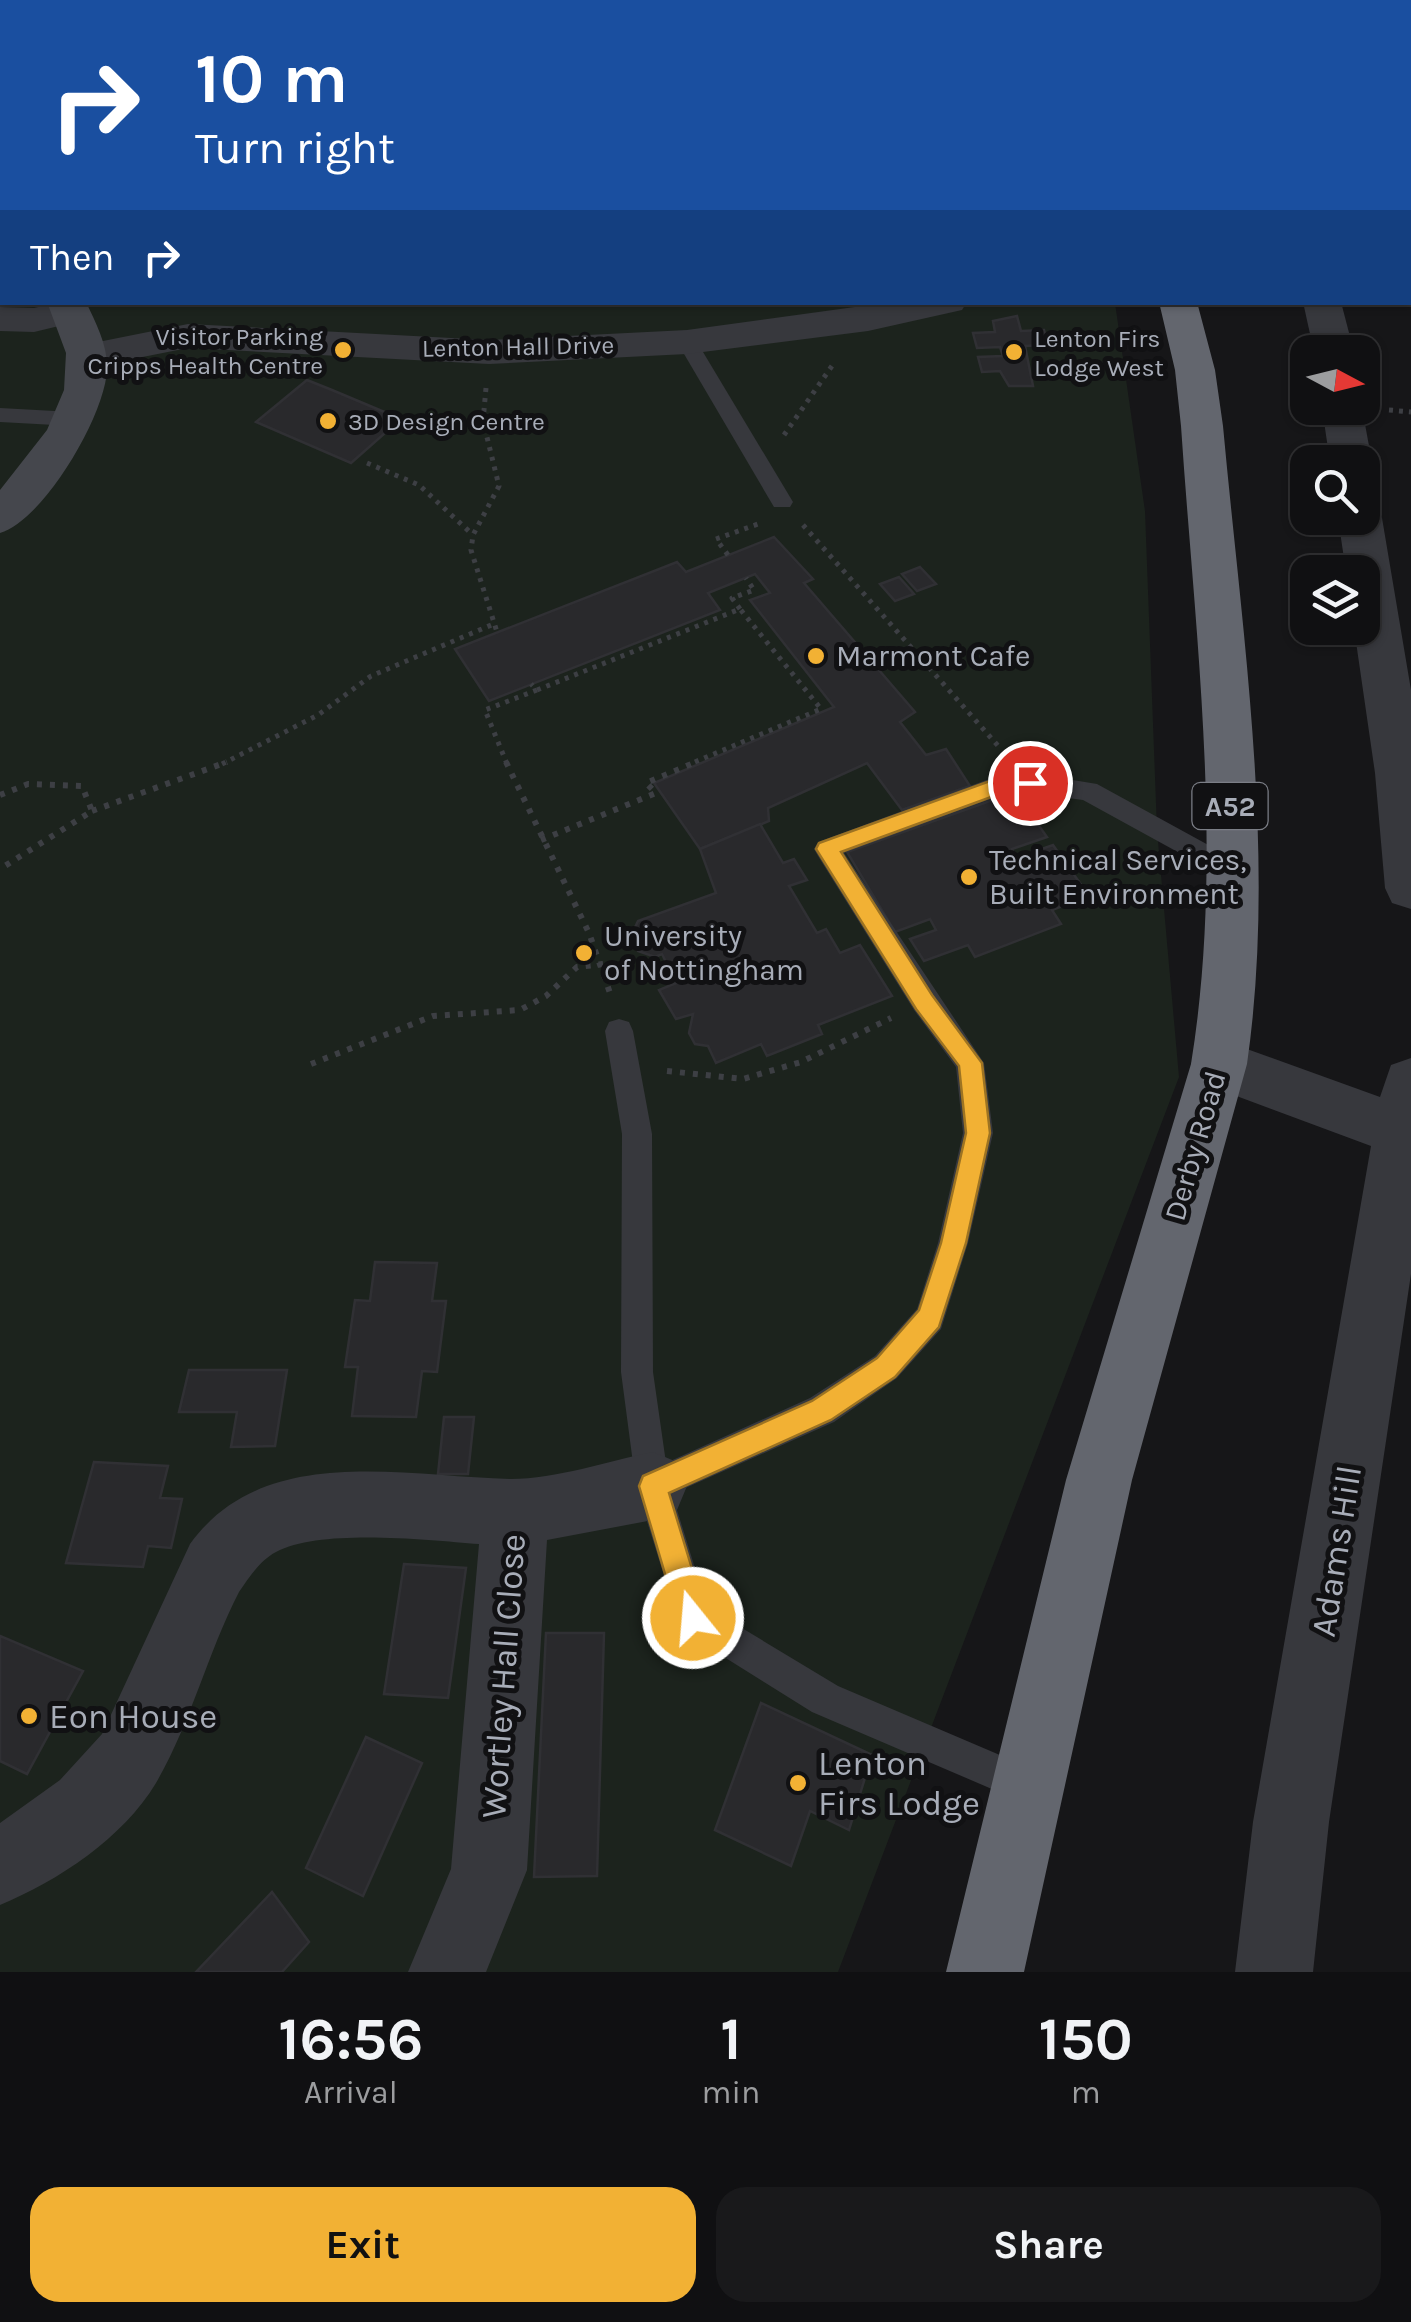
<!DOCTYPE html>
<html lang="en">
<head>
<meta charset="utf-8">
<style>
  :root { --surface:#101012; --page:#19191b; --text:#f1f3f6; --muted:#9c9d9f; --line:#303032; --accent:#f2b134 }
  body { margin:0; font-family:Karla,sans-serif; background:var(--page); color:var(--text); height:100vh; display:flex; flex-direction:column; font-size:38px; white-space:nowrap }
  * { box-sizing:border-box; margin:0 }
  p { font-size:32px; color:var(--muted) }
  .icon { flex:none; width:55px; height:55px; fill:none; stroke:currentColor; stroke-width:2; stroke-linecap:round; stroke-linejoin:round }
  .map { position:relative; height:1972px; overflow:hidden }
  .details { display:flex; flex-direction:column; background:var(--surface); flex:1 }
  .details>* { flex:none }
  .guide { position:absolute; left:0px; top:0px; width:1412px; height:305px; box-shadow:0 2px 8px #0004,0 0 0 2px var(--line); background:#1a4fa0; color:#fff; overflow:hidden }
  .needle { width:65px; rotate:97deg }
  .tools { position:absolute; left:1290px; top:335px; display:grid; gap:20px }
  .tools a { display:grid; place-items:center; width:90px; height:90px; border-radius:20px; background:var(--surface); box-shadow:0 2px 8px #0004,0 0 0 2px var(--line); font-size:50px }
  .pin { position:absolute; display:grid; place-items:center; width:85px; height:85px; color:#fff; margin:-42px; border:5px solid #fff; border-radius:50%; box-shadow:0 2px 10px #0007 }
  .me { position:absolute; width:110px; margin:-55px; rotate:343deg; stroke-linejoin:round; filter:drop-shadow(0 0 8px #0008) }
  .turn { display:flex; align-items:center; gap:35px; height:210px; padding:0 30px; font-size:45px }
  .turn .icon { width:130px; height:130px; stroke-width:2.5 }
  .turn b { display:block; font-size:70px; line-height:85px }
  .then { display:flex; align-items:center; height:95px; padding:0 30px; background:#0003; gap:20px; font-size:38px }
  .eta { display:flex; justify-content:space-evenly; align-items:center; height:170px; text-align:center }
  .eta b { font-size:60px; font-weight:700; line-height:70px }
  .button { display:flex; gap:20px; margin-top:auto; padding:20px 30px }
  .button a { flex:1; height:115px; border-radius:30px; background:var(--accent); color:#111; font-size:40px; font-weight:700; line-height:115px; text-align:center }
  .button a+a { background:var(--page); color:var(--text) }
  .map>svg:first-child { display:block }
  .green { fill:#1c231d }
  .building { fill:#29292c; stroke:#303034; stroke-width:2.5 }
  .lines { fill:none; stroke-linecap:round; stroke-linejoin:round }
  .path-far2 { stroke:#3d3f44; stroke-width:4; stroke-dasharray:4 5; stroke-linecap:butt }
  .path-far1 { stroke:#3d3f44; stroke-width:5; stroke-dasharray:4 6; stroke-linecap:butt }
  .path { stroke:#3d3f44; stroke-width:6; stroke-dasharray:5 8; stroke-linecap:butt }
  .lane { fill:#37383d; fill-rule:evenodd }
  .street { fill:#37383d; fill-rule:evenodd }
  .secondary { fill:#45474d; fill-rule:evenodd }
  .highway { fill:#63666e; fill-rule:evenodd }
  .route { fill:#f2b134; stroke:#9d7322; stroke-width:2.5 }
  .poi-dot { fill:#f2b134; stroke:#111113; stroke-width:4 }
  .labels { text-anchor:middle; stroke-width:10; stroke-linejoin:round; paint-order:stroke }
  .far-poi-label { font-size:25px; fill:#a8adb8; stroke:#111113; text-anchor:start }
  .far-street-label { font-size:25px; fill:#a8adb8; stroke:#111113 }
  .shield { fill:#111113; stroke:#7b7e86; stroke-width:2.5 }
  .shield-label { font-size:28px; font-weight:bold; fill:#a8adb8 }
  .poi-label { font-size:30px; fill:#a8adb8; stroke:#111113; text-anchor:start }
  .street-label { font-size:30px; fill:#a8adb8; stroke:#111113 }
  .near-street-label { font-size:35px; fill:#a8adb8; stroke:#111113 }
  .near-poi-label { font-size:35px; fill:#a8adb8; stroke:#111113; text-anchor:start }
</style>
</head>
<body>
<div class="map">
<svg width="1411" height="1972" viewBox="0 0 1411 1972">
  <rect width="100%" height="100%" fill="#161618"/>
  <polygon class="green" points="0,0 846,2 2,2 2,302 1115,303 1145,511 1157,830 1179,1077 838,1972 0,1972"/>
  <g class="building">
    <polygon points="1017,316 1021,331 1044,330 1048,345 1025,346 1033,386 1009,386 1000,371 982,372 978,357 1003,356 1000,347 977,348 973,333 995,332 993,321"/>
    <polygon points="307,380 332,390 401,419 351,463 256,422"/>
    <polygon points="774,537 813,579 804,583 915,712 900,722 926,755 946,749 970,786 902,810 867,763 768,808 769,821 700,849 654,783 834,707 750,600 770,593 755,574 708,593 720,610 489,701 455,649 677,562 686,572"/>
    <polygon points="920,567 936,584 917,591 902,574"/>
    <polygon points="899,577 914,594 895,601 880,584"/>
    <polygon points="1015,792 1047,837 1012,849 1016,858 1053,845 1089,896 1052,910 1061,924 975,957 968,945 924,961 910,939 936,930 930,919 895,932 847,852"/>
    <polygon points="760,824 783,863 794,859 807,880 789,886 817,933 826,929 840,953 860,945 892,996 818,1025 822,1034 767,1056 761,1044 716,1063 708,1046 695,1044 689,1033 693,1014 676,1019 659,990 676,983 662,954 655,957 638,951 631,936 638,921 716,893 700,849"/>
    <polygon points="375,1262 437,1263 432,1301 446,1301 437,1372 422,1371 416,1417 352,1416 358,1367 345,1367 355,1300 370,1301"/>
    <polygon points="189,1370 287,1370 275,1446 231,1447 237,1412 179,1412"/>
    <polygon points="444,1417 474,1417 468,1474 438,1474"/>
    <polygon points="94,1462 168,1466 160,1498 182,1499 171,1548 148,1546 143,1567 66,1563"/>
    <polygon points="404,1564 466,1568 448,1698 384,1694"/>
    <polygon points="546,1633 604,1633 597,1876 534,1877"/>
    <polygon points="0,1636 83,1671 27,1774 0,1761"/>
    <polygon points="761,1703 872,1755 849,1830 810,1811 791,1866 715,1830"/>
    <polygon points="366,1737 422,1763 363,1896 306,1868"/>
    <polygon points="272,1892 309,1942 282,1972 196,1972"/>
  </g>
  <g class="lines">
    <polyline class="path-far2" points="35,2 106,2"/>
    <g class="path-far1">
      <polyline points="486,388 483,421 499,486 473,535 471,550 497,632"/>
      <polyline points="1389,410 1411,412"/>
      <polyline points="784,435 834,363"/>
      <polyline points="367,463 419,485 473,535"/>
      <polyline points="803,525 1000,748"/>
      <polyline points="728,555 716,539 758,524"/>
      <polyline points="740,609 732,598 754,590 746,578"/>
      <polyline points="537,690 740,609 821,709 690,764"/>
      <polyline points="222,764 318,715 371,676 496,623"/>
      <polyline points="507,764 485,710 537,690 531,684"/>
    </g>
    <g class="path">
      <polyline points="506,762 589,933 610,993"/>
      <polyline points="0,795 28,784 82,786 92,811 0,869"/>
      <polyline points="92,811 227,762"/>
      <polyline points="541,840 656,793 646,783 696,762"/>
      <polyline points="311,1064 433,1016 520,1010 546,996 577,967 603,964"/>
      <polyline points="667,1071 743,1079 801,1062 891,1018"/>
    </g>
    <g class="lane">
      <polygon points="687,336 697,342 793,502 790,507 774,507 771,502 677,342"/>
      <polygon points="0,408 73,412 83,419 73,426 0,422"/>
      <polygon points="1030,773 1097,784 1243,864 1247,871 1243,878 1225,878 1083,800 1030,793 1002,795 844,853 984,1063 993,1133 968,1243 941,1329 897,1378 834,1422 672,1494 707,1607 838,1686 1040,1772 1046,1785 1040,1798 1027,1804 812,1712 681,1630 636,1486 621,1372 622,1134 605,1031 609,1022 619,1019 629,1022 633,1031 652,1134 653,1372 666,1463 810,1398 875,1356 917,1309 938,1243 963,1133 956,1067 914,1010 818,856 814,849 818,842 992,778"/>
    </g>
    <g class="street">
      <polygon points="979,0 1012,0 1014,2 981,2"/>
      <polygon points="60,302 84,304 89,312 84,320 34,332 0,331 0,307 34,308"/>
      <polygon points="891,302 967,302 962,310 868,331 687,354 489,364 188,348 87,368 73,365 67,356 73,347 188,324 489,340 687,330"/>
      <polygon points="1303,302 1341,302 1354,352 1314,352"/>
      <polygon points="1322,408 1362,408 1372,462 1366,472 1362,473 1362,462 1330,462"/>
      <polygon points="1362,504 1375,508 1382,518 1411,690 1411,909 1392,903 1385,888 1375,773 1354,628 1362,628 1362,572 1346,572 1338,518 1362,518"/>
      <polygon points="1219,1039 1380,1097 1391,1065 1411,1058 1411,1274 1329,1822 1313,1972 1235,1972 1253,1822 1371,1146 1199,1082 1191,1064 1199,1046"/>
      <path d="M653 1452 677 1462 687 1486 677 1510 653 1520 547 1540 527 1870 486 1972H408L451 1869 479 1544C428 1540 320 1528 276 1552 259 1561 249 1578 239 1592 207 1654 191 1723 156 1783 123 1838 58 1881 0 1905V1823L60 1780 102 1734 190 1544C264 1442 403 1477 511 1479 556 1479 608 1461 653 1452Z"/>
    </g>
    <g class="secondary">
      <polygon points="0,164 2,165 2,193 0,192"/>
      <path d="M47 302H86C96 323 108 346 107 369 106 414 44 520 0 533V490L47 430 64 390 66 353Z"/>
    </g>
    <g class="highway">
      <polygon points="870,0 903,0 905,2 872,2"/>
      <path d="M1159 302H1197L1215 370 1223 426C1242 634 1277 856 1247 1064L1132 1480 1024 1972H946L1066 1480 1191 1064C1225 855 1195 636 1181 426L1175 370Z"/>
    </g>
  </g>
  <polygon class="route" points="1030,775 1038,778 1038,789 1002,793 841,852 932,995 982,1063 990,1133 966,1243 939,1327 895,1377 831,1420 669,1493 707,1618 703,1629 693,1633 682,1629 678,1618 639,1486 643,1476 812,1401 877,1358 919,1310 941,1243 966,1133 959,1066 916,1009 816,849 819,843 1001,777"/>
  <g class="poi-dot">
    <circle cx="343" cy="350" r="10"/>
    <circle cx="1014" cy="352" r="10"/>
    <circle cx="328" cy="421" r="10"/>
    <circle cx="816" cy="656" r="10"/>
    <circle cx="969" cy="877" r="10"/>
    <circle cx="584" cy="953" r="10"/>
    <circle cx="29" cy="1716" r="10"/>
    <circle cx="798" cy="1783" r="10"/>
  </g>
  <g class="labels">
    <g class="far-poi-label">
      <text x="323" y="345" text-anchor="end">Visitor Parking<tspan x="323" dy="29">Cripps Health Centre</tspan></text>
      <text x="1034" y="347">Lenton Firs<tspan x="1034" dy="29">Lodge West</tspan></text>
      <text x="348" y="430">3D Design Centre</text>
    </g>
    <g class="far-street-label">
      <text transform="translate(518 346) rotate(-1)" y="9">Lenton Hall Drive</text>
    </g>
    <rect class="shield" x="1192.5" y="783" width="75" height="46" rx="8"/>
    <g class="shield-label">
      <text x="1230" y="816">A52</text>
    </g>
    <g class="poi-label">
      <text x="836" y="666">Marmont Cafe</text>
      <text x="989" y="870">Technical Services,<tspan x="989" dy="34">Built Environment</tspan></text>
      <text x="604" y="946">University<tspan x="604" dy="34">of Nottingham</tspan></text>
    </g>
    <g class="street-label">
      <text transform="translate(1195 1146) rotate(-74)" y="10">Derby Road</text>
    </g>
    <g class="near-street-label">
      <text transform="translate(1336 1551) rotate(-81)" y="12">Adams Hill</text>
      <text transform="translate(503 1676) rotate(-86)" y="12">Wortley Hall Close</text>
    </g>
    <g class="near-poi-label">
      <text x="49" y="1728">Eon House</text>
      <text x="818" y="1775">Lenton<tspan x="818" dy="40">Firs Lodge</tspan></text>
    </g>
  </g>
</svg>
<div class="tools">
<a><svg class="needle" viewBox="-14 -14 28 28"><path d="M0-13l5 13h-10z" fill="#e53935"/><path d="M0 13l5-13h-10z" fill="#9c9d9f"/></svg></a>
<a><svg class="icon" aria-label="search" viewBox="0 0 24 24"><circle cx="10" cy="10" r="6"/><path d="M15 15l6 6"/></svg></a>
<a><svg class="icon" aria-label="layers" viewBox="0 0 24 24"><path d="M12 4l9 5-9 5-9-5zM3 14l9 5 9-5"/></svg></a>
</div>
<div class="pin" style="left:1030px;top:783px;background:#d93025"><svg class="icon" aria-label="arrive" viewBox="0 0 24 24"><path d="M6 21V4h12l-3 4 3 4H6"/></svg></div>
<svg class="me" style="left:693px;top:1618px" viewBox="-20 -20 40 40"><circle r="17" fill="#f2b134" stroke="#fff" stroke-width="3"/><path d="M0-11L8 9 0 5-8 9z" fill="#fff"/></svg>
<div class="guide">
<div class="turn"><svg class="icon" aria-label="right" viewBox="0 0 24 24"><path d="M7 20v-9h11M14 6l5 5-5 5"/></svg><div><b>10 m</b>Turn right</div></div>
<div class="then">Then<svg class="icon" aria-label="right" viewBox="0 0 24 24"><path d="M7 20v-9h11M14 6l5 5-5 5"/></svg></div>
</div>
</div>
<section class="details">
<div class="eta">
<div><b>16:56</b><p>Arrival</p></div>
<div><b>1</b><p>min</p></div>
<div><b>150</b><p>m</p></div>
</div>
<div class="button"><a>Exit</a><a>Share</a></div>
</section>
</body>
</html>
